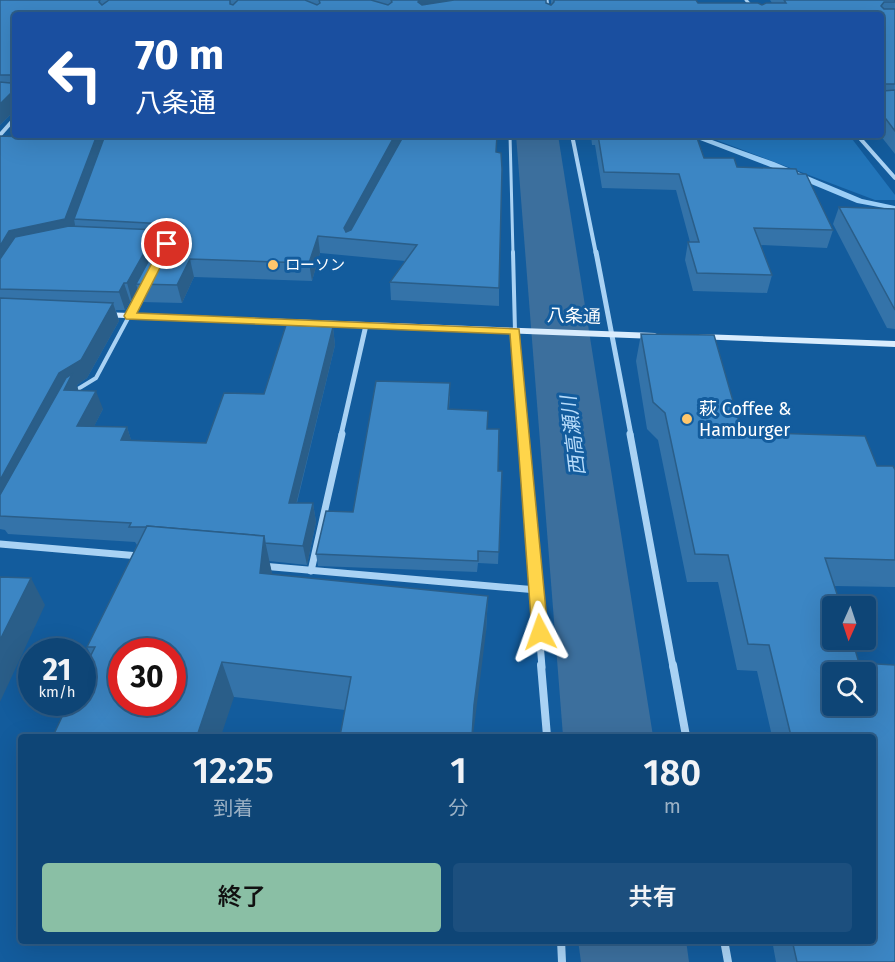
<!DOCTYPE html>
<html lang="ja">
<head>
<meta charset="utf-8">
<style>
  :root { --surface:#0e4576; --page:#1c4f7e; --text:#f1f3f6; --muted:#9bb1c5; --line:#2e5d88; --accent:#8abfa5 }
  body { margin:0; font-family:"Fira Sans","Noto Sans JP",sans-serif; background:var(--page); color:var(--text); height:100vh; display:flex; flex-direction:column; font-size:22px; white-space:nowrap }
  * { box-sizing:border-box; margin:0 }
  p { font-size:20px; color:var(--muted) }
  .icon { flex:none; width:33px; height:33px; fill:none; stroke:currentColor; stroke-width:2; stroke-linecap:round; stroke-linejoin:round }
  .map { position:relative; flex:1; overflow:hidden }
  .side { position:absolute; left:18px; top:734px; width:858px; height:210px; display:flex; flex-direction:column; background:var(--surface); border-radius:6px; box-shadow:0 6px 24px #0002,0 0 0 2px var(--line) }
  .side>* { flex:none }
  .top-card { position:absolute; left:12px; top:12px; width:872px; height:126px; border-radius:6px; box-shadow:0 6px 24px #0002,0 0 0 2px var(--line); background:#1a4fa0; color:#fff; overflow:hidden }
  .needle { width:39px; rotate:183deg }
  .buttons { position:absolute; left:822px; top:596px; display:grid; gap:12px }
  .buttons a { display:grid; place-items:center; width:54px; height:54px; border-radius:6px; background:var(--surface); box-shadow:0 6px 24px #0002,0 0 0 2px var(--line); font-size:30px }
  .speed { position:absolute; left:18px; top:638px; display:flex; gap:12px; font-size:30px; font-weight:700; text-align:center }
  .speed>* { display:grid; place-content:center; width:78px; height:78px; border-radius:50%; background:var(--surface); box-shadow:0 6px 24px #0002,0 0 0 2px var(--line); line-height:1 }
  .speed small { font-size:15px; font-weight:400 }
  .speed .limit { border:9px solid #d22; background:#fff; color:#111 }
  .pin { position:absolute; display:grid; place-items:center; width:51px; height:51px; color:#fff; margin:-26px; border:3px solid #fff; border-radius:50%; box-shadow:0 2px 6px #0007 }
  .me { position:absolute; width:66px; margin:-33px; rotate:356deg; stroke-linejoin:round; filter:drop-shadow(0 0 4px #0008) }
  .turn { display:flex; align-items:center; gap:21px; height:126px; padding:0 24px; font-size:27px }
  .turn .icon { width:78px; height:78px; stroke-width:2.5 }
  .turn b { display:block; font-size:42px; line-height:51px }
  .eta { display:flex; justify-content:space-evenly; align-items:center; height:102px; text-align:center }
  .eta b { font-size:36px; font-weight:600; line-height:42px }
  .primary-button { display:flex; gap:12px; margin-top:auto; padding:12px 24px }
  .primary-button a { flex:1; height:69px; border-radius:6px; background:var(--accent); color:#111; font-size:24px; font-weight:600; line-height:69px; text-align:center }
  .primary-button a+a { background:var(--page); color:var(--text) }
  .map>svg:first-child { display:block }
  .green { fill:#2275ba }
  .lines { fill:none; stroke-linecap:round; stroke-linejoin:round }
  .stream { fill:#9bcef7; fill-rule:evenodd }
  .river { fill:#3c6f9d; fill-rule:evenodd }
  .service-far1 { stroke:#a9d2f4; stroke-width:3 }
  .service { stroke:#a9d2f4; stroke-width:4 }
  .minor-far4 { stroke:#a9d2f4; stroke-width:3 }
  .minor-far3 { stroke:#a9d2f4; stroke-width:4 }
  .minor-far2 { stroke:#a9d2f4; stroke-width:5 }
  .minor-far1 { stroke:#a9d2f4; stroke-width:7 }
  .minor { stroke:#a9d2f4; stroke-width:8 }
  .secondary { fill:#d9ecfd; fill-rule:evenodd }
  .wall { fill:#3473a9; fill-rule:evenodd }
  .shaded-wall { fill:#2a5e89 }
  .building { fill:#3c86c4; stroke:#2a5e89; stroke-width:1.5; fill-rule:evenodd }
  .route { fill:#ffd54a; stroke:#a68a30; stroke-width:1.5 }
  .poi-dot { fill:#ffc76c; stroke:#135c9d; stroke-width:2 }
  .labels { text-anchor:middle; stroke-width:6; stroke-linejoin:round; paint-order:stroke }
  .far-poi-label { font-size:15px; fill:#fff; stroke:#135c9d; text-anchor:start }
  .street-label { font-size:18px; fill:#fff; stroke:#135c9d }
  .poi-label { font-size:18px; fill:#fff; stroke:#135c9d; text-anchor:start }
  .water-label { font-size:20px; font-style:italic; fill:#b6dbfa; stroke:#135c9d }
</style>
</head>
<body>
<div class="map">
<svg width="895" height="962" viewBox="0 0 895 962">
  <rect width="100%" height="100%" fill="#135c9d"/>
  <polygon class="green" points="703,135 849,135 895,195 895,200 875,200"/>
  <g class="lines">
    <polygon class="stream" points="687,135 698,135 774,162 862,199 895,206 895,210 857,203 768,166"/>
    <g class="river">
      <polygon points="516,135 558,135 653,736 563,736"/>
      <polygon points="578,940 686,940 689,962 581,962"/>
    </g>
    <polyline class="service-far1" points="510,135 513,254"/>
    <g class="service">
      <polyline points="513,252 515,331"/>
      <polyline points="73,392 96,378 142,292"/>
    </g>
    <g class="minor-far4">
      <polyline points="547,0 549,15"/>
      <polyline points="746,0 759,15"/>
    </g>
    <g class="minor-far3">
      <polyline points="0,135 15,118"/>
      <polyline points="572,135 596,254"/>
      <polyline points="857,135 895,178"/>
    </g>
    <g class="minor-far2">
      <polyline points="596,252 631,435"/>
      <polyline points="515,331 523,435"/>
      <polyline points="341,435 366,325"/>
    </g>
    <g class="minor-far1">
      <polyline points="523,434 542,667"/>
      <polyline points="630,434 673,667"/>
      <polyline points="0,544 139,556"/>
      <polyline points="262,566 537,590"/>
      <polyline points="311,571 342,434"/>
    </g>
    <g class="minor">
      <polyline points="541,665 547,736"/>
      <polyline points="673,665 686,736"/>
      <polyline points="561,940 562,962"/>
      <polyline points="724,940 728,962"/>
    </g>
    <g class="secondary">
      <polygon points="103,312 655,333 660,336 655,339 100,317 98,315"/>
      <polygon points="700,334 895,341 895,347 696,339 696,335"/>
    </g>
  </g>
  <g class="wall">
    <polygon points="0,0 546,0 546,3 551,5 551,0 696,0 698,3 762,5 772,3 770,0 895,0 895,154 880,135 877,135 880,135 880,15 15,15 15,110 0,125"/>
    <polygon points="591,135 696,135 704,158 737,167 798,174 833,230 827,248 761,245 772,275 767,293 693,291 685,260 688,242 690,242 676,190 602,188 595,145 592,145"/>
    <polygon points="0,136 496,152 499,288 499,306 391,300 390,282 405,261 320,253 312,281 194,277 182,303 141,302 138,290 132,301 130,301 125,310 116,310 119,321 87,378 77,385 78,390 103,409 94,426 127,427 131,440 206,443 264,394 333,327 335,345 297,503 313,503 316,522 307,565 269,561 272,574 488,596 486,632 345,710 234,697 91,655 87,647 137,545 135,542 8,534 5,530 0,529"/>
    <polygon points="839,207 895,209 895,329 887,328 833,224"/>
    <path d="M641 334 714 335 742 432 865 436 877 466H893L895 470V587L834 586 841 606H832V639H852L859 663 895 665V962H776L772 940H873V736H772L757 671 737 670 718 582H687L658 440 647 429 636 361ZM832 672H866V705H832Z"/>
    <polygon points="450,395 449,409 487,429 498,471 502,471 498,564 478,563 477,572 318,566 316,554 353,512"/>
  </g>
  <g class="shaded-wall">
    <polygon points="419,0 489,0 421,11 418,2"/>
    <polygon points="15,89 15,110 0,125 0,104"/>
    <polygon points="97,135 113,135 74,219 75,225 71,237 0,276 0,246 9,231"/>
    <polygon points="395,135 405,135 349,239 344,228"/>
    <polygon points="157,230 161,248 136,284 138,290 132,301 127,283"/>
    <polygon points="318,236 320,253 312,281 309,263"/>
    <polygon points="190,259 194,277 182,303 177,285"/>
    <polygon points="124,283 130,301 125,310 119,292"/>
    <polygon points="113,303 119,321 87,378 77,385 79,393 0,511 0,480 59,373"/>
    <polygon points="333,327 335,345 292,521 289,503"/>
    <polygon points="96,391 103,409 85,444 77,426"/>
    <polygon points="127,427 133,446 121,440"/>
    <polygon points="313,503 316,522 307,565 303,546"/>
    <polygon points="264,536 272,573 269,609 260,573"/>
    <polygon points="31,578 45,605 0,702 0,640"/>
    <polygon points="488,596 486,632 473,736 472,736 474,705"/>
    <polygon points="222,662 234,697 221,736 197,736"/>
  </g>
  <g class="building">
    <polygon points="0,0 100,0 99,2 102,5 109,0 230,0 230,4 233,5 238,0 305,0 317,5 320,3 319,0 371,0 388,5 392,2 391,0 419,0 418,2 422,5 454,0 546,0 546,3 551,5 554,2 554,0 696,0 698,3 758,3 762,5 766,3 786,3 784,0 895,0 895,2 884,2 881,6 884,9 895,9 895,84 884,84 882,87 883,91 895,90 895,131 886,119 882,119 880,118 880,15 15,15 15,89 0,104 0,82 10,83 14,78 10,75 0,75"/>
    <polygon points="58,135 97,135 65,219 9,231 0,246 0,136 56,138"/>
    <polygon points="106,135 395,135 344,228 346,232 351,230 404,135 497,135 496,152 501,153 502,169 499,288 390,282 417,245 318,236 309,263 190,259 177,285 136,284 162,236 166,224 74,219 104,138"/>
    <polygon points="598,135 696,135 704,158 734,158 737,167 796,169 798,174 806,174 833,230 754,228 772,275 697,273 688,242 699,242 679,174 604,172"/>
    <polygon points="839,207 895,209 895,310"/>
    <polygon points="69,226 157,230 127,283 124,283 119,292 0,289 0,259 15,237"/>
    <polygon points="0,298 113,303 81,360 59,373 0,480"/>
    <polygon points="286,325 333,327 289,503 313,503 303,546 265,543 264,536 147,526 146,527 129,527 131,523 0,516 0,495 66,378 72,374 64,390 96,391 77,426 127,427 121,440 206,443 224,393 264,394"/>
    <path d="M641 334 714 335 742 432 865 436 877 466H893L895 470V560L825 558 841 606H832V639H852L859 663 895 665V962H797L792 940H873V736H791L769 645 748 644 728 555 695 554 665 413 653 402ZM832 672H866V705H832Z"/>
    <polygon points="376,381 450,383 448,409 488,411 487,429 499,429 498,471 502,471 499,552 478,551 478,561 316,554 326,511 353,512"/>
    <path d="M147 526 264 536 260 573 488 596 474 705 472 736H340L351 677 222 662 197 736H53L69 702H82V673L95 647H87ZM122 651H172V702H122Z"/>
    <polygon points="0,577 31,578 0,640"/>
  </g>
  <polygon class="route" points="167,241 172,244 137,313 519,329 548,632 545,636 540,638 534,636 532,632 510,334 126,319 124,316 162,244"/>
  <g class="poi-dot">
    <circle cx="273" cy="265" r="6"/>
    <circle cx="687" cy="419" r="6"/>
  </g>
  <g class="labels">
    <g class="far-poi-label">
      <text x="285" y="270">ローソン</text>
    </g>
    <g class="street-label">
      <text transform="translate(574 316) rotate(2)" y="6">八条通</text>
    </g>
    <g class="poi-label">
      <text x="699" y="415">萩 Coffee &amp;<tspan x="699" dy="21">Hamburger</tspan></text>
    </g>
    <g class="water-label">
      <text transform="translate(573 436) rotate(-97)" y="7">西高瀬川</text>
    </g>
  </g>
</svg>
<div class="buttons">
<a><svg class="needle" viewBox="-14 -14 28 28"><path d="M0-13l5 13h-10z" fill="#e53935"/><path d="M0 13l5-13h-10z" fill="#9bb1c5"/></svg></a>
<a><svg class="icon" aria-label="search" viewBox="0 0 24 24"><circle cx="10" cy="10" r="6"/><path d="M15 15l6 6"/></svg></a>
</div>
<div class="speed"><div>21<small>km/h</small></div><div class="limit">30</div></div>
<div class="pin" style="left:167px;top:244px;background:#d93025"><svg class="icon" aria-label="arrive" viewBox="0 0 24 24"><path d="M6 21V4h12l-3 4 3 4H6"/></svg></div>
<svg class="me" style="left:540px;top:632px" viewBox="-20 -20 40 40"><path d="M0-17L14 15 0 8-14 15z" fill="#ffd54a" stroke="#fff" stroke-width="4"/></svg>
<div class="top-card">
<div class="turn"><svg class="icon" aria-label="left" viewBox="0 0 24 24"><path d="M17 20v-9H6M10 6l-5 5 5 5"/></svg><div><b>70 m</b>八条通</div></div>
</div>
<section class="side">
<div class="eta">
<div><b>12:25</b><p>到着</p></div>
<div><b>1</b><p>分</p></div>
<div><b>180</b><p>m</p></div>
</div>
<div class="primary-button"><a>終了</a><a>共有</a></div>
</section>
</div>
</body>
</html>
